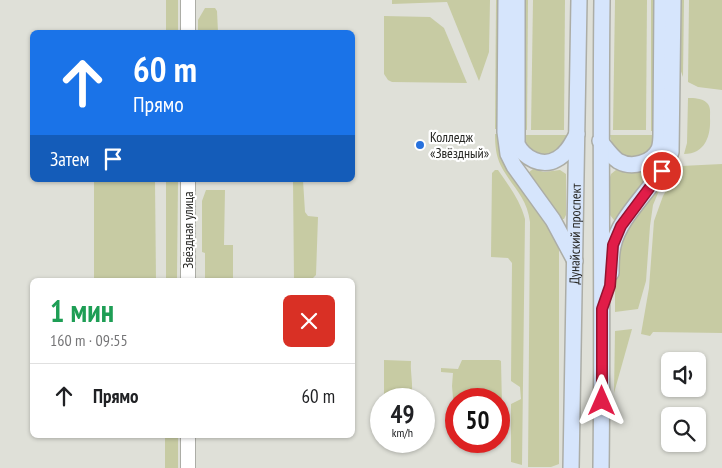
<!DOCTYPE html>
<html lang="ru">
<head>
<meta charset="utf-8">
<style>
  :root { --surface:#fff; --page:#f6f6f6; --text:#202124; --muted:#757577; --line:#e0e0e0 }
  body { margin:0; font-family:"PT Sans Narrow",sans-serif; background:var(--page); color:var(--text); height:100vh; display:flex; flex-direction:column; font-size:19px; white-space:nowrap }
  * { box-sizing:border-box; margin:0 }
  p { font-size:16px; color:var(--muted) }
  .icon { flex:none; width:28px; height:28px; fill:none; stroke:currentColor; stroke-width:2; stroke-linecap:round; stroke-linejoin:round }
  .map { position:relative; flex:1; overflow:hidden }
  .panel { position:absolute; left:30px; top:278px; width:325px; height:160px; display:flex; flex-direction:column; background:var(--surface); border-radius:8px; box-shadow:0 1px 4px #0004 }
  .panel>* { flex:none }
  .banner { position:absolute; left:30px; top:30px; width:325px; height:152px; border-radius:8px; box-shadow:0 1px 4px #0004; background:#1a73e8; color:#fff; overflow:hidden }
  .controls { position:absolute; left:661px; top:352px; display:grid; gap:10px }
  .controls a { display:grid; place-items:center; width:45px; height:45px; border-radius:8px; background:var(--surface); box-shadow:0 1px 4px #0004; font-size:25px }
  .speed { position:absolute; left:370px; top:388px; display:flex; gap:10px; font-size:25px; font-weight:700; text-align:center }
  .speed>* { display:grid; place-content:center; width:65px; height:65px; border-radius:50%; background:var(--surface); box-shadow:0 1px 4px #0004; line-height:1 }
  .speed small { font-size:12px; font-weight:400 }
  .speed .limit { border:8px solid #d22; background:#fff; color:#111 }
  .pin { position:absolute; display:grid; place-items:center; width:42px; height:42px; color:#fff; margin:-21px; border:2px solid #fff; border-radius:50%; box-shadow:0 1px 5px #0007 }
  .me { position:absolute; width:55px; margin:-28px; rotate:0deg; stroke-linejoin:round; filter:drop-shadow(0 0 4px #0008) }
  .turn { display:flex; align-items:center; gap:18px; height:105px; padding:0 20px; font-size:22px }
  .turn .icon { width:65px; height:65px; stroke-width:2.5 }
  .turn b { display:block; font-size:35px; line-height:42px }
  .then { display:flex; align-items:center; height:48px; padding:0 20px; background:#0003; gap:10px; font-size:19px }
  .round { display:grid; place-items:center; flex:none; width:52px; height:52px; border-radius:8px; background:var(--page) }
  .overview { display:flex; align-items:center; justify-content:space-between; height:85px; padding:0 20px }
  h1 { font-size:30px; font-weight:700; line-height:38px; color:#1e9e55 }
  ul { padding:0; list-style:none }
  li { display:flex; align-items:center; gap:15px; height:65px; padding:0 20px; border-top:1px solid var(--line) }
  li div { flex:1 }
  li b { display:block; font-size:19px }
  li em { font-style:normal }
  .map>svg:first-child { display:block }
  .green { fill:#c7cba3 }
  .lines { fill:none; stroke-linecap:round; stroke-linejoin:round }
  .tertiary-casing { stroke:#acada6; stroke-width:16 }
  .secondary-casing { stroke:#acada6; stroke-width:18 }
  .tertiary { stroke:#fff; stroke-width:14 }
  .secondary { stroke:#d6e5fc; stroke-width:15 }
  .route-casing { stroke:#92132f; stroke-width:12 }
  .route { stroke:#e11d48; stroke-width:9 }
  .poi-dot { fill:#2771dd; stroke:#fff; stroke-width:2 }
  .labels { text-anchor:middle; stroke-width:4.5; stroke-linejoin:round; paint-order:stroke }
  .poi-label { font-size:14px; fill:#272724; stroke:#fff; text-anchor:start }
  .street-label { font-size:14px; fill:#272724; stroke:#fff }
</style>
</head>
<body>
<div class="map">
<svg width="722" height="468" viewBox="0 0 722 468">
  <rect width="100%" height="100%" fill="#dfe0d8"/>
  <g class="green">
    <rect x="166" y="0" width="12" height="32"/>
    <polygon points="392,0 490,0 489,52 479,81 447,2 392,4"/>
    <polygon points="496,0 500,0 499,129 495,129"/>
    <polygon points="523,0 528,0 527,130 522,129"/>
    <polygon points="533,0 565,0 564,130 531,130"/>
    <polygon points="615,0 647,0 646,130 613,130"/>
    <polygon points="651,0 657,0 655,131 651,131"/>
    <polygon points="679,0 684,0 683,77 679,66"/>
    <polygon points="689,0 722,0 722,90 698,87 688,82"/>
    <polygon points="205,8 215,8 217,11 218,32 198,32 198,20"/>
    <polygon points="384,16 430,17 444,28 467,83 392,82 388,80 384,74"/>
    <path d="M688 98C694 98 702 98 707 103 711 107 710 112 710 118 711 136 705 154 684 154L687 143Z"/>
    <path d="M495 134H499L552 230 559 250V464L551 467H528L530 222C527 197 512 187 501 166 496 156 495 145 495 134Z"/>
    <polygon points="522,135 567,135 566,140 557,153 541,157 526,146"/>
    <path d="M610 135H655C654 139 654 144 652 147 640 167 612 156 610 135Z"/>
    <polygon points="722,164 722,333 653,332 650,336 641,334 649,288 654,221 663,196 678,169 681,166"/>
    <polygon points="674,167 658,193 653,205 650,226 646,281 638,309 615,312 615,256 620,238 670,170"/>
    <polygon points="533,169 544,172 560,170 566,174 566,215 564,219 560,219 528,173"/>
    <path d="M495 170H498C509 186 520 200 525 219L522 465 511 462V404L521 399 520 387 511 381 512 263 508 258 491 257 492 173Z"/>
    <polygon points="616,170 632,173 645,171 649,174 649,178 618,219 614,220 610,215 610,177 611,174"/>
    <polygon points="94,180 155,180 156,280 94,280"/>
    <polygon points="166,180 178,180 177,278 166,279"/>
    <polygon points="293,180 303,180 305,212 308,216 318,217 316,275 312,279 294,280"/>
    <polygon points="206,190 225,190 224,245 233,245 233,280 205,280 205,253 202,252 202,201"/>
    <polygon points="632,329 614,393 615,331"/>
    <path d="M384 360 411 361C410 374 414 385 411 399H384Z"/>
    <polygon points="462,360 499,360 501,361 502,406 499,408 499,399 456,399 456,410 454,410 452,386 453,373 441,372 441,368 458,369"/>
    <rect x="165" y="435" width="13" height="33"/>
  </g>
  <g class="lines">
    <g class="tertiary-casing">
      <g id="tertiary">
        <polyline points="188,32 188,0"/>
        <polyline points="188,280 188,180"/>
        <polyline points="188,435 188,468"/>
      </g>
    </g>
    <g class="secondary-casing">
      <g id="secondary">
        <polyline points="506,0 505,132 508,154 514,166 553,220 575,261"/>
        <path d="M517 0V144C524 158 542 168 557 159 567 154 572 143 577 134"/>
        <path d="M600 141C605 147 611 156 618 161 632 169 652 163 659 149 661 144 661 138 661 133L662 0"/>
        <path d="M611 273C611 264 611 255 613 246 620 213 659 185 671 152L673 0"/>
        <path id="s1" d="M571 468 579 0"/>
        <path d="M601 468C603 312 600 156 602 0"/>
      </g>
    </g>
    <use href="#tertiary" class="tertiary"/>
    <use href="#secondary" class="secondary"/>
  </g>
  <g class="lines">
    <g class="route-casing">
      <polyline id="route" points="602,401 602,309 610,286 613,245 621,226 662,171"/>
    </g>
    <use href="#route" class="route"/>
  </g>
  <circle class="poi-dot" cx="420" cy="145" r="5"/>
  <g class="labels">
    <g class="poi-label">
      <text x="430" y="142">Колледж<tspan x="430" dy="16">«Звёздный»</tspan></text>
    </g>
    <g class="street-label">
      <text transform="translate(188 230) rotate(-90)" y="5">Звёздная улица</text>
      <text dy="5" stroke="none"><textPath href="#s1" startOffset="234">Дунайский проспект</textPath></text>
    </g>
  </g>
</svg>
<div class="controls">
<a><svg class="icon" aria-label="sound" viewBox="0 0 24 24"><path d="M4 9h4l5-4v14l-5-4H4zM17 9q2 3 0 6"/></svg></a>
<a><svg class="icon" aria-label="search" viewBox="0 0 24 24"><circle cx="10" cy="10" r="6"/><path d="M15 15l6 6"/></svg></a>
</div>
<div class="speed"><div>49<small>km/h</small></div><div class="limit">50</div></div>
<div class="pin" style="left:662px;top:171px;background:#d93025"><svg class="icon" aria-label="arrive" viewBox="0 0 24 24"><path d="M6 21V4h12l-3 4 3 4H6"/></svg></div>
<svg class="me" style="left:602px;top:401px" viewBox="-20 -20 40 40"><path d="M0-17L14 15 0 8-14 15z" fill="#e11d48" stroke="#fff" stroke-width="4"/></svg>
<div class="banner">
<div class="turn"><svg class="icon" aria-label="ahead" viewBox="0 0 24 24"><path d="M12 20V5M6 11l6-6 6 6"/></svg><div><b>60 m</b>Прямо</div></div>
<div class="then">Затем<svg class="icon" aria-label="arrive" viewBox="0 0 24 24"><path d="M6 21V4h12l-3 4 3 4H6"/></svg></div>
</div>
<section class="panel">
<div class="overview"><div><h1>1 мин</h1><p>160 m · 09:55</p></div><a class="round" style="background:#d93025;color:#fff"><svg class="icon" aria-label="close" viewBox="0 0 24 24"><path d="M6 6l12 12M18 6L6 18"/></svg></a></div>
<ul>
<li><svg class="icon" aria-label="ahead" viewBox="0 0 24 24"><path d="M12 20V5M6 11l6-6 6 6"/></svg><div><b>Прямо</b></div><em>60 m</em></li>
</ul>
</section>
</div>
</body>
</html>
